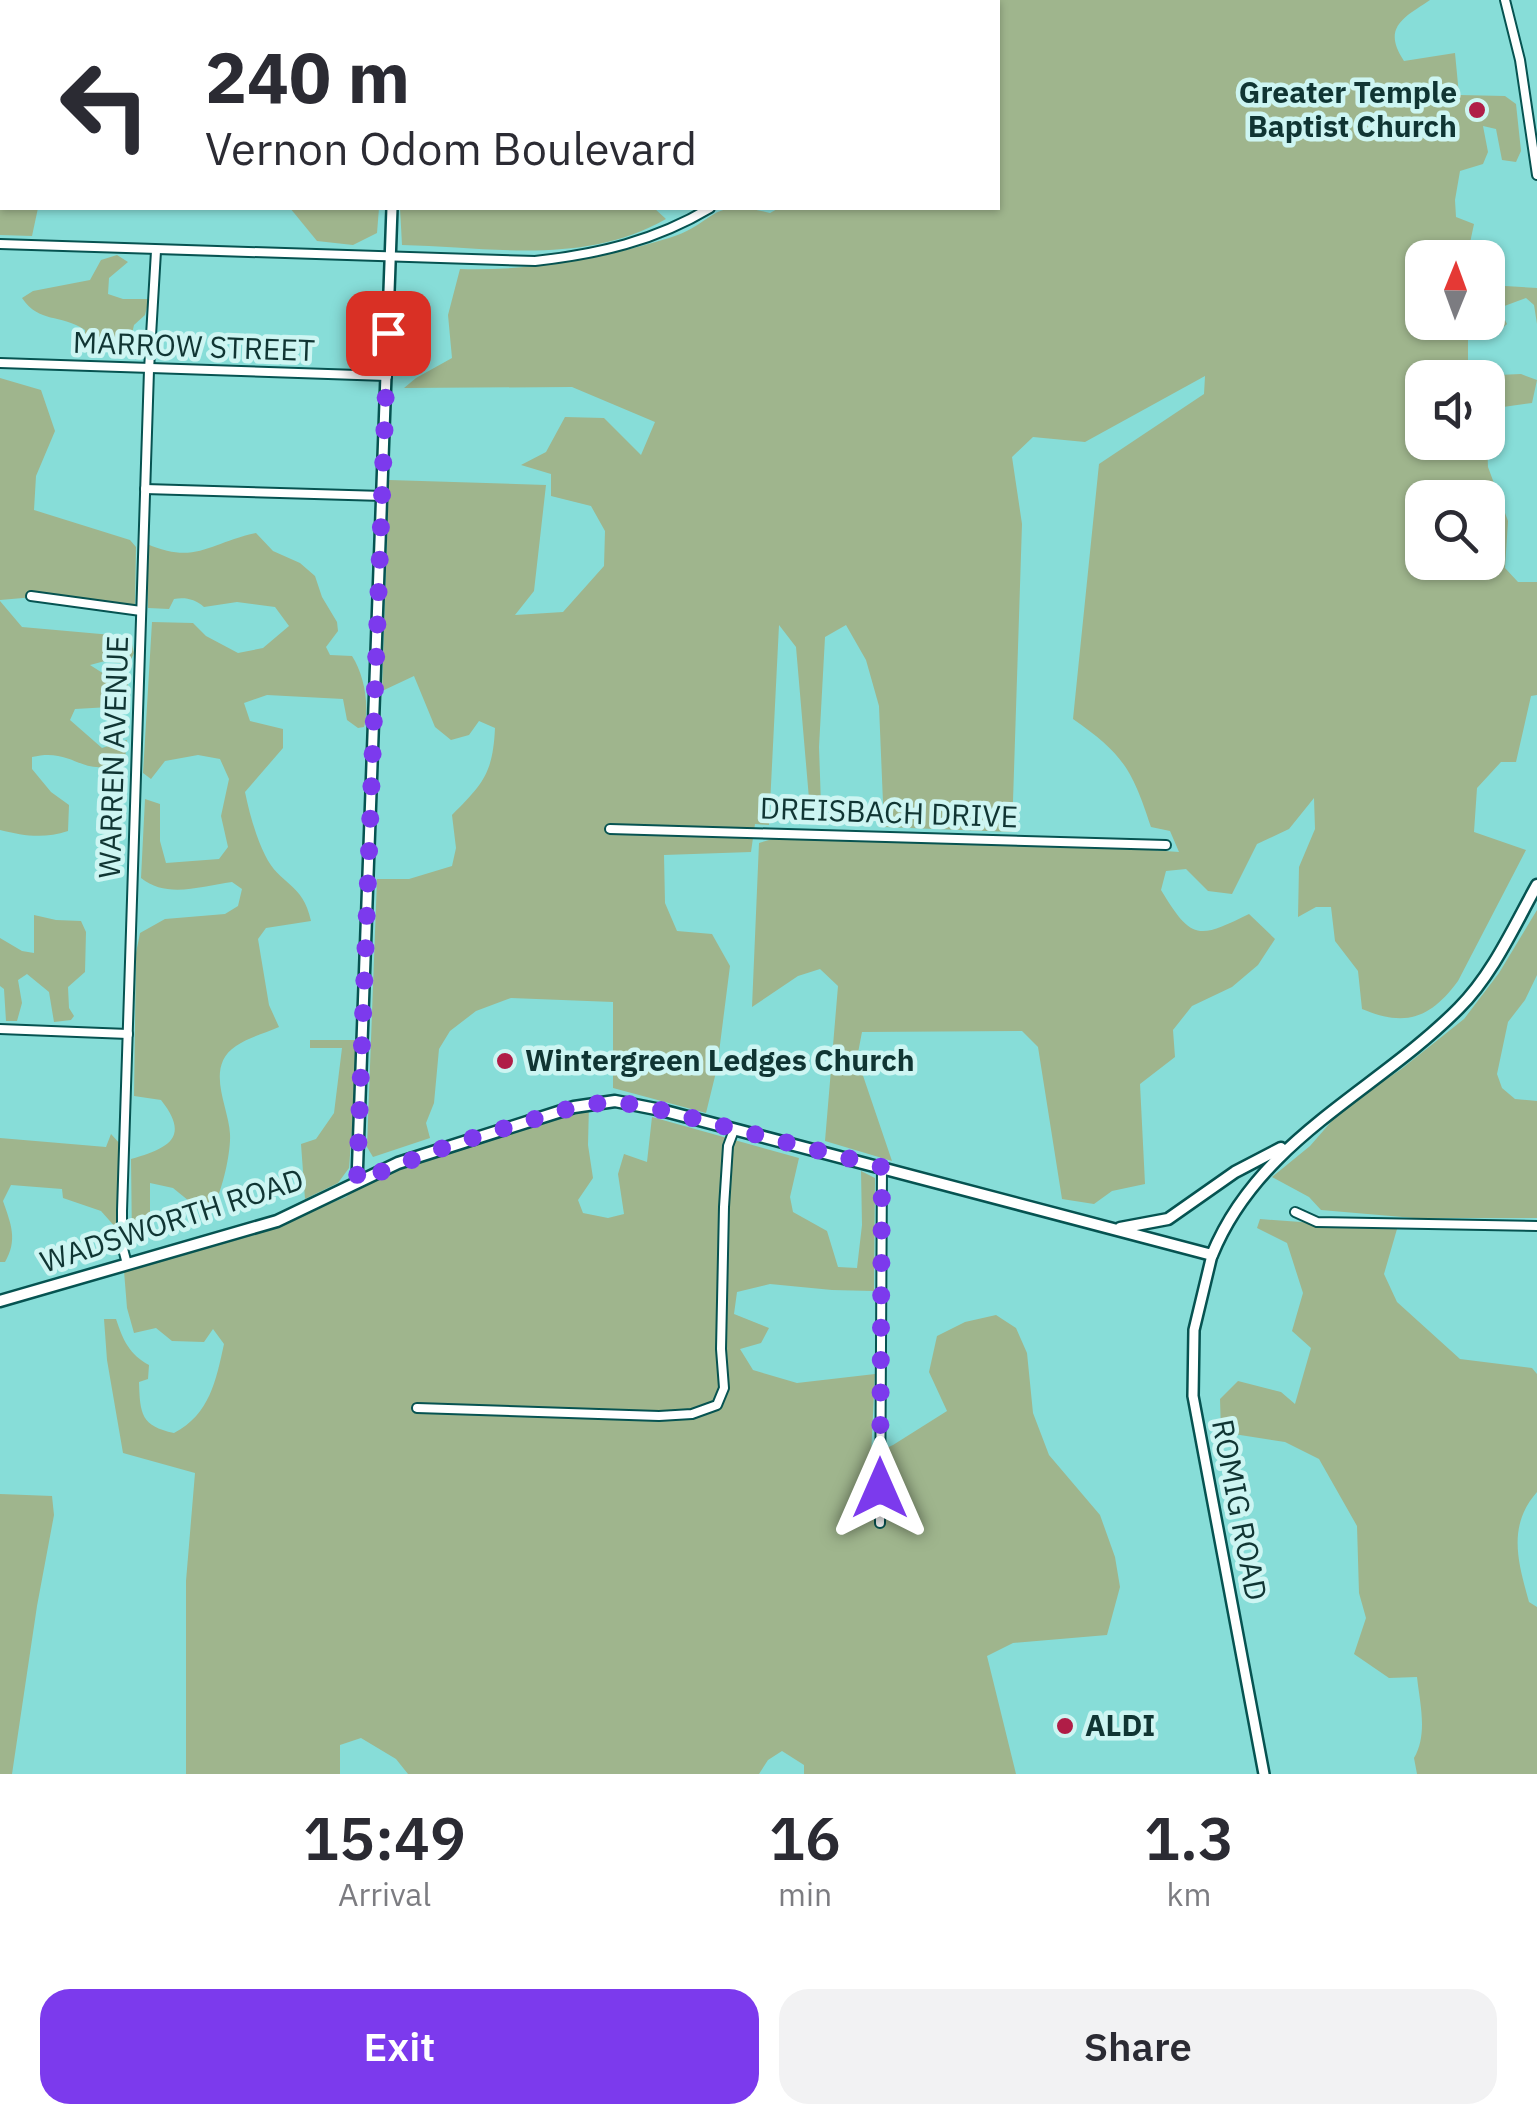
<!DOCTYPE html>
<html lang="en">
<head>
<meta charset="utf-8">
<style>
  :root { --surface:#fff; --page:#f2f2f3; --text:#2b2b33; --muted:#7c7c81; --accent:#7c3aed }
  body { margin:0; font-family:"IBM Plex Sans",sans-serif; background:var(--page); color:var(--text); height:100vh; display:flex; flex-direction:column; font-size:38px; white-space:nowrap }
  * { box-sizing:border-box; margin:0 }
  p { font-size:32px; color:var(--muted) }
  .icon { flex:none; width:55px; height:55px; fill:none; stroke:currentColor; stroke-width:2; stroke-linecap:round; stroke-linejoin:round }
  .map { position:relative; height:1774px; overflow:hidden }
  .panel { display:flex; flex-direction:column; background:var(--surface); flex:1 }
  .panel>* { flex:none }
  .top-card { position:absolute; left:0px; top:0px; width:1000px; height:210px; box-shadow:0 2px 8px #0004; background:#fff; color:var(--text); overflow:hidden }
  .needle { width:65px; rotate:1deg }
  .tools { position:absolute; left:1405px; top:240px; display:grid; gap:20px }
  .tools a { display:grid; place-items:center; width:100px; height:100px; border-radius:20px; background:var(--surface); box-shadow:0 2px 8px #0004; font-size:50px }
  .pin { position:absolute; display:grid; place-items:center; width:85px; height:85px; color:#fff; margin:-42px; border-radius:20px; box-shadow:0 5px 15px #0006 }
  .me { position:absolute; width:110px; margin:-55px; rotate:0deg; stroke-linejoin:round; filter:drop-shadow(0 0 8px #0008) }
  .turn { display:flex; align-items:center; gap:35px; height:210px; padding:0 40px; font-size:45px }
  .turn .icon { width:130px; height:130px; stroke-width:2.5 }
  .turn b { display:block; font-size:70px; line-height:85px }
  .eta { display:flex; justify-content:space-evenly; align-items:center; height:170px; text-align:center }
  .eta b { font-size:60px; font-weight:600; line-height:70px }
  .primary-button { display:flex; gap:20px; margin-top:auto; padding:20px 40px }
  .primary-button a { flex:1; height:115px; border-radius:30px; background:var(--accent); color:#fff; font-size:40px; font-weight:600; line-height:115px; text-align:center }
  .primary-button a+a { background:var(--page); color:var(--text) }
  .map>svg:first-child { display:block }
  .green { fill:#9fb58d; fill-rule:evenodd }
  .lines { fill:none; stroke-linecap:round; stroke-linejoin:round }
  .minor-casing { stroke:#065351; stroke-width:12 }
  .tertiary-casing { stroke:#065351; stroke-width:14 }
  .secondary-casing { stroke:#065351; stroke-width:15 }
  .minor { stroke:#fff; stroke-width:8 }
  .tertiary { stroke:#fff; stroke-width:9 }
  .secondary { stroke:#fff; stroke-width:10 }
  .route { stroke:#7c3aed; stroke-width:18; stroke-dasharray:0 32.4 }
  .poi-dot { fill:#b01d47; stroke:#cdf5f2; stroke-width:4 }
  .labels { text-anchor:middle; stroke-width:9; stroke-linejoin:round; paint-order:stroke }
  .poi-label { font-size:30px; font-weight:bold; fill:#103533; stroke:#cdf5f2; text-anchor:start }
  .street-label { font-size:30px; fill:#103533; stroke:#cdf5f2 }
</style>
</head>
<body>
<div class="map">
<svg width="1537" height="1774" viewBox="0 0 1537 1774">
  <rect width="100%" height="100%" fill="#87ddd8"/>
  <g class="green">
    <polygon points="0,0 248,0 248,2 2,2 2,208 38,208 32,236 0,235"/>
    <path d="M899 0H1430C1405 17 1381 27 1404 61L1455 53 1459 95 1505 96 1516 104 1521 151 1516 162 1502 160 1496 129 1483 126 1488 152 1483 164 1460 171 1455 200 1456 217 1474 224 1467 257 1422 258V322H1488V285L1537 288V324L1534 305 1526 298 1499 308 1507 324 1497 333 1478 331 1468 338V364L1474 376 1521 374 1537 380 1532 403 1503 407 1488 418V378H1422V442L1487 443 1488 467 1508 521 1505 568 1518 582H1537V695L1531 696 1516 762H1501L1477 788 1474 832 1526 850 1458 981C1430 1019 1405 1027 1362 1009L1358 971 1335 941 1331 907H1316L1298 917 1299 867 1315 829 1314 798 1289 829 1257 844 1232 894 1208 891 1186 869 1166 871 1161 890C1192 941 1198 939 1249 914L1275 939 1258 965 1232 987 1192 1006 1173 1030 1175 1057 1140 1084 1145 1184 1112 1191 1094 1204 1062 1199 1038 1047 1022 1031 862 1032 857 1058 892 1161 825 1141 838 986 820 969 798 976 752 1007 759 843 776 838 1108 847 1179 852 1170 831 1151 827C1132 769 1123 754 1073 719L1099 464 1204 394 1205 376 1085 442 1033 437 1012 457 1022 524 1012 832 884 827 879 706 866 660 846 625 825 637 819 747 821 805 811 822 796 647 779 625 769 825 755 824 751 852 664 855 665 903 677 931 712 934 730 966 717 1068 706 1113 613 1088V1002L511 998 476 1011 450 1031 439 1049 434 1103 426 1123 430 1138 373 1157 367 1147 377 879H409L452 866 456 848 452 815C483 784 493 773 495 728L479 721 469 735 451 740 435 727 414 676 382 691 389 480 546 485 534 591 515 615 563 612 604 566 605 531 591 506 551 496V474L521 465 546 452 565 417 604 418 641 455 655 422 572 387 404 388 416 378 452 358 448 315 460 269C530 271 602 259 669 238 717 223 708 197 770 213L779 208H998V2H898ZM1422 498H1488V562H1422Z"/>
    <polygon points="290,208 379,208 377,233 353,245 317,241"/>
    <path d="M400 208H654L666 219C584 266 491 247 402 245Z"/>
    <path d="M117 255 128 262 109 278 108 294 123 299H149L145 315 134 325 127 355 112 350 106 341 100 354 92 356 85 351V330C59 313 40 324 22 298L33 291 90 280 101 260Z"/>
    <polygon points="0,378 41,390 55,431 36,476 34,510 130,540 136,547 135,605 58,595 0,600"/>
    <path d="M256 533 273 551 300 563 315 576 322 597 337 622 338 631 326 647 330 655 352 656C364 674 370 706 364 727L358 728 347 720 343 699 267 695 244 703 250 721 283 729V748L245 792C249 812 256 837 265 855 279 885 303 882 311 921L266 928 258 939 269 1005 279 1027C265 1033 248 1038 236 1046 204 1067 229 1107 230 1134 231 1152 223 1187 215 1203L189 1201 173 1188 150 1183V1217L132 1243 131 1159C168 1148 191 1138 161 1100L134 1096 136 953 140 933 165 919 225 914 238 906 242 889 232 882C201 886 167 899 141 878L145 799 160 804V841L166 863 219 859 228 847 221 816 229 779 220 759 198 755 165 761 151 779 143 773 152 622 193 623 206 636 238 653 263 648 289 626 275 607 237 602 204 607C195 599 185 597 174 599L169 609 148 608 147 544C196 565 209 543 256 533Z"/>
    <path d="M0 601 22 627 112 635 131 640 134 653 129 664 105 661 90 665 112 679 128 683 127 706 75 709 70 720 102 748 127 740 125 759C84 783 76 746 32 757V769L51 792 69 805 68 831C44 839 24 836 0 830Z"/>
    <polygon points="1537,910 1537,975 1525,1000 1508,1022 1497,1074 1502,1088 1515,1099 1537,1101 1537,1218 1414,1218 1321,1210 1309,1197 1272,1177 1310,1146 1344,1107 1400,1070 1464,1019 1499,973"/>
    <polygon points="34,915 56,920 81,921 86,932 85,972 68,987 69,1008 74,1016 71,1020 54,1022 49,992 27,974 18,980 22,1003 17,1021 6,1021 4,989 0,986 0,938 22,951 34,953"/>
    <polygon points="310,1040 359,1040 349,1168 338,1183 305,1199 301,1144 316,1139 334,1113 342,1048 310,1048"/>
    <path d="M589 1104 588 1145 593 1178 578 1200 583 1213 608 1218 624 1214 618 1174 624 1154 647 1162 652 1117 799 1158 790 1197 793 1212 827 1231 838 1267 857 1268 862 1225 861 1171 875 1178 874 1291 832 1290 770 1284 737 1292 734 1314 769 1328 761 1343 740 1349 753 1370 797 1383 875 1374 871 1455 893 1445 947 1411 929 1372 937 1336 965 1322 996 1315 1016 1328 1027 1353 1033 1413 1049 1455 1100 1515 1115 1557 1120 1587 1107 1635 1013 1643 987 1656 1016 1774H804V1765L782 1751 768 1760 759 1774H408L396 1759 361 1738 340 1745V1774H186V1581L195 1473 123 1453 107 1360 104 1319H116C123 1340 129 1354 149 1365L148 1379 139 1382C140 1414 141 1426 174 1433 210 1414 216 1380 224 1344L213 1329 204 1342 172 1341 156 1328 134 1333 127 1308 124 1271 288 1220 346 1197 366 1180 414 1157Z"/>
    <path d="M111 1134 121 1145 117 1229 101 1211 63 1198 62 1189 11 1185 3 1201C11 1224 18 1240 5 1262H0V1138L106 1147Z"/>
    <path d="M1260 1219 1397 1229 1384 1274 1397 1302 1460 1359 1532 1368 1537 1374V1492C1507 1526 1518 1562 1529 1602L1537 1607V1774H1417L1414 1758C1428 1734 1420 1704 1417 1677L1389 1678 1354 1654 1366 1618 1359 1593 1357 1526 1319 1459 1285 1442 1221 1432 1220 1399 1238 1381 1281 1392 1295 1404 1311 1348 1292 1331 1303 1293 1287 1243 1257 1228Z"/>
    <polygon points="0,1494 52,1496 54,1515 37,1606 12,1774 0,1774"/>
  </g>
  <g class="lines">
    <g class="minor-casing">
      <g id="minor">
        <polyline points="1505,0 1520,60 1537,175"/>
        <polyline points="277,2 278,0"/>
        <polyline points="889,2 891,0"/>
        <path d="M0 244 535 261C598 254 655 241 710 208"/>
        <polyline points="0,363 387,376"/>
        <polyline points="145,489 383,496"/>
        <polyline points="31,596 141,611"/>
        <polyline points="610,829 1166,845"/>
        <polyline points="0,1029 128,1034"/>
        <polyline points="1295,1212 1317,1222 1537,1226"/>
        <polyline points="127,1264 122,1245 122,1211 149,370 156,251"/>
        <polyline points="417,1408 659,1416 692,1414 717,1405 724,1388 721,1349 724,1207 728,1146 734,1130"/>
        <polyline points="880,1523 882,1167"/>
      </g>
    </g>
    <g class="tertiary-casing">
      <g id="tertiary">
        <polyline points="398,2 398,0"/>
        <polyline points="357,1181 392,208"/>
        <polyline points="1212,1255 1194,1330 1193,1396 1264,1774"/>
      </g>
    </g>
    <g class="secondary-casing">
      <g id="secondary">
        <polyline points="1120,1228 1168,1219 1235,1172 1281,1148"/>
        <path d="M0 1301 277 1221 398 1163 574 1107 615 1101 661 1110 1212 1255C1259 1139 1376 1092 1459 1008 1493 974 1514 926 1537 885"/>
      </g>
    </g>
    <use href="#minor" class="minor"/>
    <use href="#tertiary" class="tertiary"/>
    <use href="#secondary" class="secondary"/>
  </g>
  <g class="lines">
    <polyline class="route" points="388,333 357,1181 456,1143 574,1107 614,1101 661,1110 882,1167 880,1488"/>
  </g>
  <g class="poi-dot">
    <circle cx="1477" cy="110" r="10"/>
    <circle cx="505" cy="1061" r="10"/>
    <circle cx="1065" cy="1726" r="10"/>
  </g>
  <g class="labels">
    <g class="poi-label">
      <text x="1457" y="103" text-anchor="end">Greater Temple<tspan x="1457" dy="34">Baptist Church</tspan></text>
      <text x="525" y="1071">Wintergreen Ledges Church</text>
      <text x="1085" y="1736">ALDI</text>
    </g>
    <g class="street-label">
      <text transform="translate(194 347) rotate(2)" y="10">MARROW STREET</text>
      <text transform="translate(114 757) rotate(-88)" y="10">WARREN AVENUE</text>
      <text transform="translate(889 813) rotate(2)" y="10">DREISBACH DRIVE</text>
      <text transform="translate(172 1221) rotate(-18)" y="10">WADSWORTH ROAD</text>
      <text transform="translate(1239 1510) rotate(79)" y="10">ROMIG ROAD</text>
    </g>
  </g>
</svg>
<div class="tools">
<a><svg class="needle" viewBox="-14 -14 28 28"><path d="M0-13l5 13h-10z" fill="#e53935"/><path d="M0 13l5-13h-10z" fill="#7c7c81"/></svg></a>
<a><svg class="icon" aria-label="sound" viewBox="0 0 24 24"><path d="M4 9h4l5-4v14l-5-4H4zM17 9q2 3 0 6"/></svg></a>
<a><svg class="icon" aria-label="search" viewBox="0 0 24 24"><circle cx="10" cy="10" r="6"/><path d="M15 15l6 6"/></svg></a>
</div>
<div class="pin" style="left:388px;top:333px;background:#d93025"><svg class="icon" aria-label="arrive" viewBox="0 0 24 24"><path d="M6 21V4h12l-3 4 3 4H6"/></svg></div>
<svg class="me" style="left:880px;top:1488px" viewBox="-20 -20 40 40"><path d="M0-17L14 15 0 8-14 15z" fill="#7c3aed" stroke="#fff" stroke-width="4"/></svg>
<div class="top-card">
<div class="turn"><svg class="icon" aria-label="left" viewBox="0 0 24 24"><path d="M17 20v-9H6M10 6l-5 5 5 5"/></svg><div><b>240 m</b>Vernon Odom Boulevard</div></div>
</div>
</div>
<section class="panel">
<div class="eta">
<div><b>15:49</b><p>Arrival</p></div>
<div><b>16</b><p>min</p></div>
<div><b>1.3</b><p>km</p></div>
</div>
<div class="primary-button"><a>Exit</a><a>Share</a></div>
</section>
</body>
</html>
